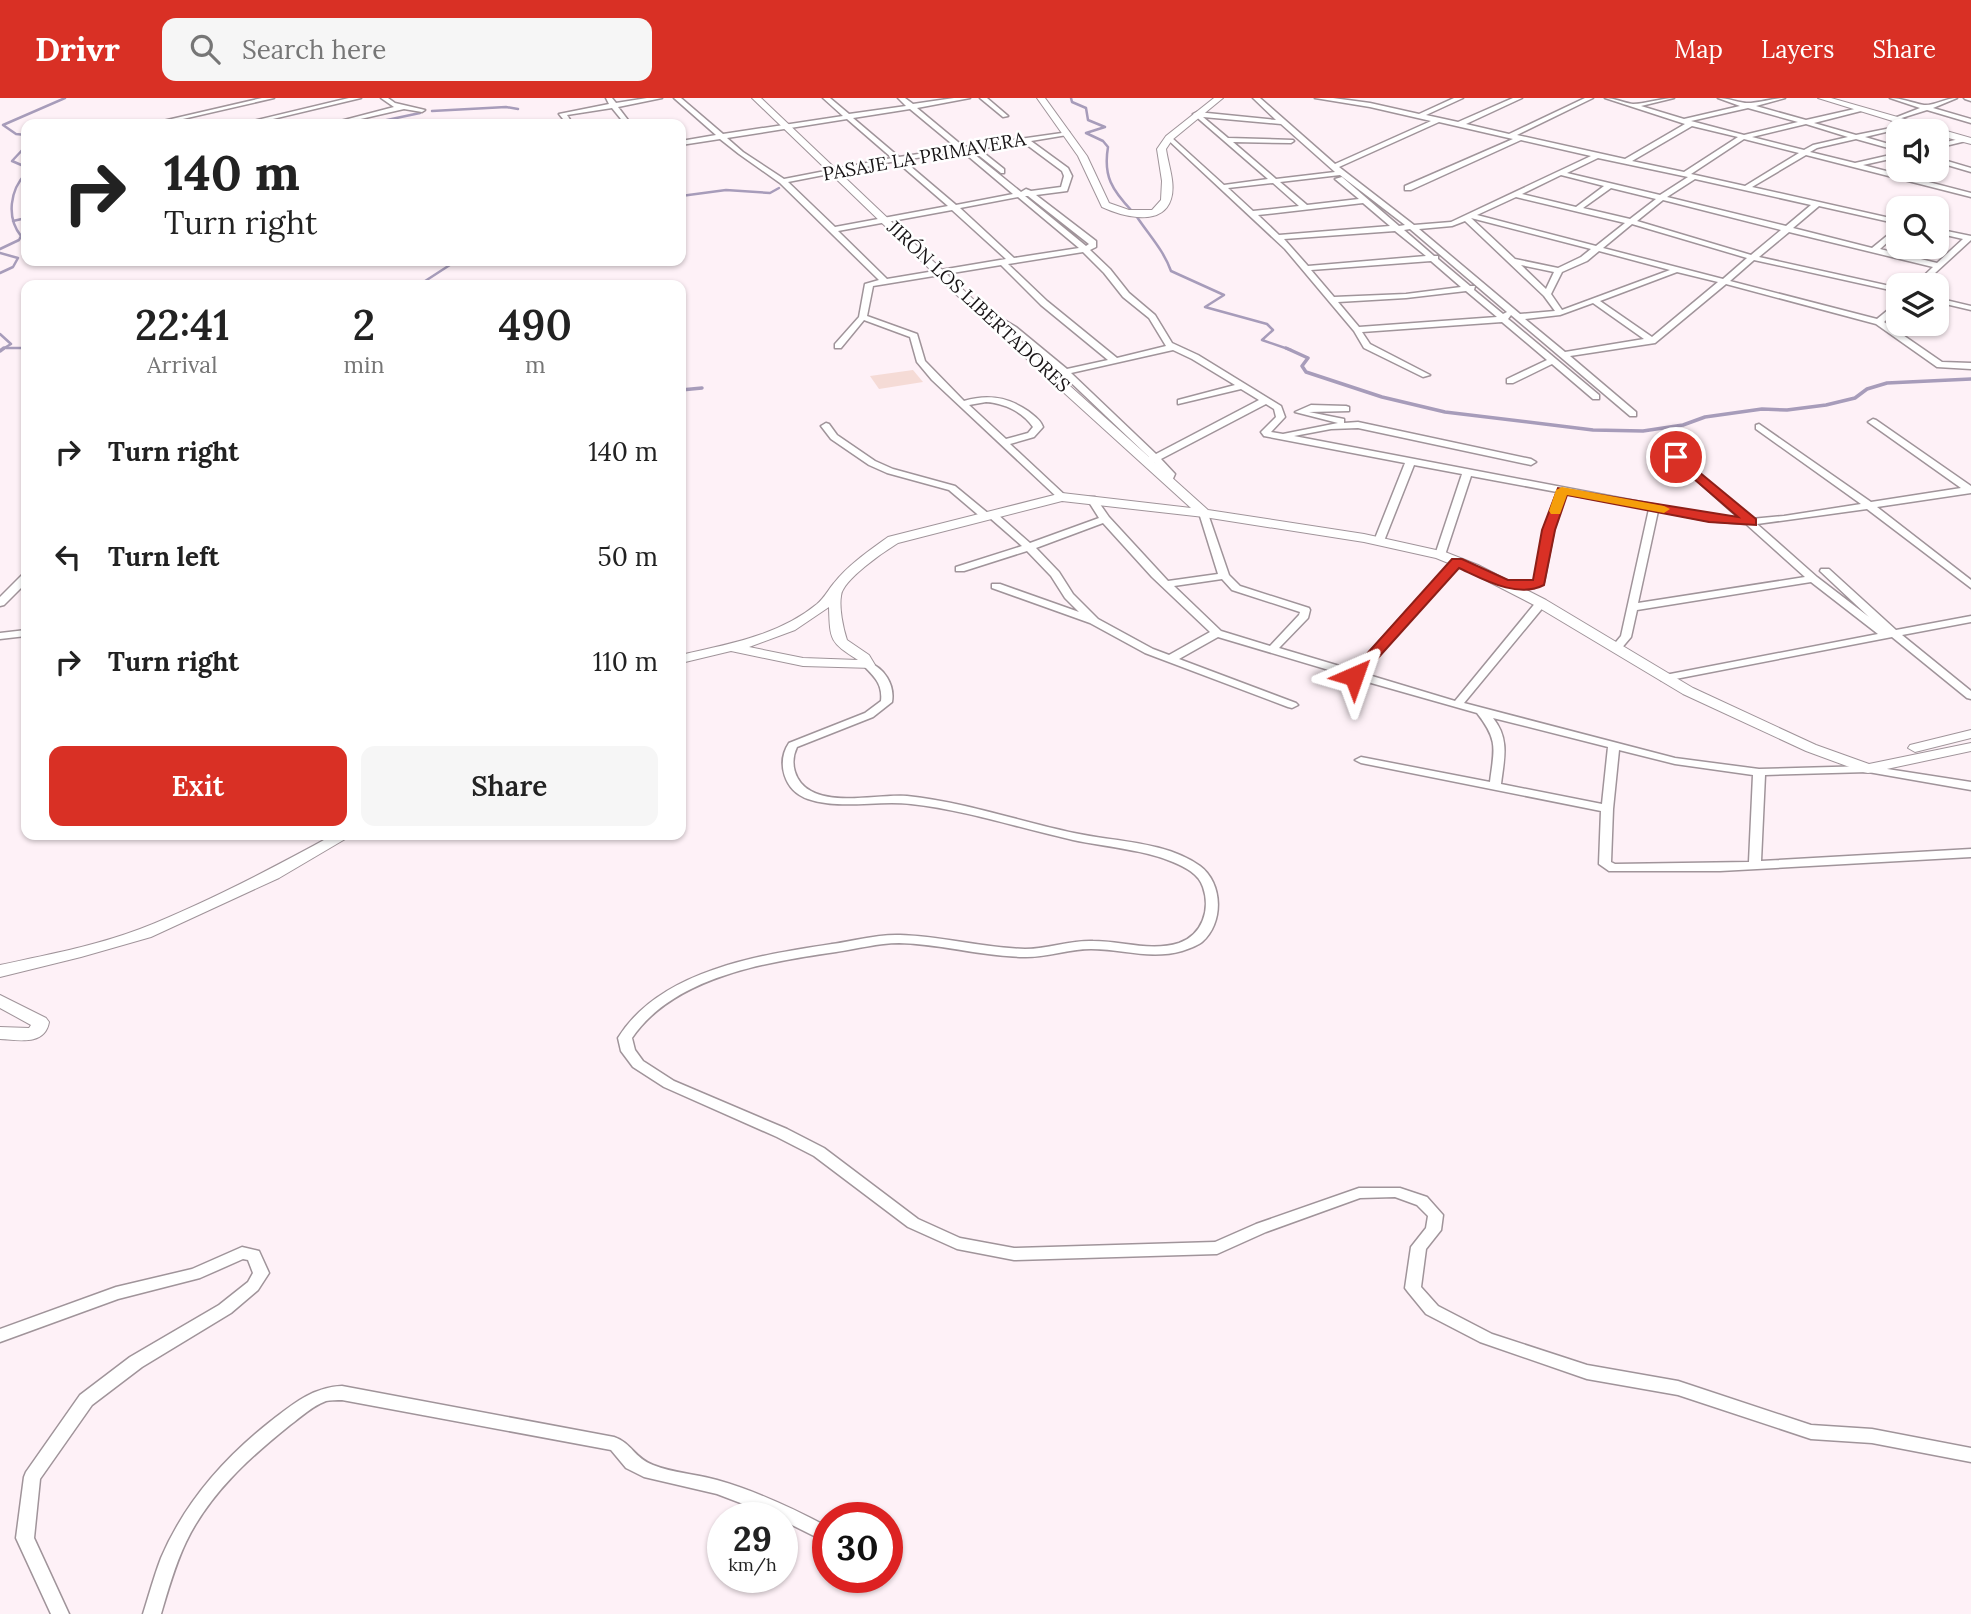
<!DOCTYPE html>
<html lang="en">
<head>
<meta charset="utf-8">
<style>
  :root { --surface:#fff; --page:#f6f6f6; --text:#222; --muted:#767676; --accent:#d93025 }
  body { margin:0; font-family:Lora,serif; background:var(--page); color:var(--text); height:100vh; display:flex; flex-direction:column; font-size:26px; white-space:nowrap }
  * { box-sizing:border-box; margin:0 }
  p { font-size:23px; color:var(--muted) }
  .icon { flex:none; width:38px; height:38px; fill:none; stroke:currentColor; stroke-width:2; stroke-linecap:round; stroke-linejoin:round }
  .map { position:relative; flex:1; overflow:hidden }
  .drawer { position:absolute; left:21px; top:182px; width:665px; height:560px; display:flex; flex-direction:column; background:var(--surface); border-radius:14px; box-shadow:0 2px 5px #0004 }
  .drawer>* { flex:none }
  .hud { position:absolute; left:21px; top:21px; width:665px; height:147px; border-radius:14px; box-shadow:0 2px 5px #0004; background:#fff; color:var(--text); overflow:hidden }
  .fabs { position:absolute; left:1886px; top:21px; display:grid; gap:14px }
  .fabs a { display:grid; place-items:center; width:63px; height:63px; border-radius:14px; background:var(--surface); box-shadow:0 2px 5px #0004; font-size:35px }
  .speed { position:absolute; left:707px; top:1404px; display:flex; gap:14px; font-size:35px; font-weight:700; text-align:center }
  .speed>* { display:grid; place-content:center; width:91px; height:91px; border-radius:50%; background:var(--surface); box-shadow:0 2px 5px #0004; line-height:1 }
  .speed small { font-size:18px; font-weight:400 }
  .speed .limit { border:10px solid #d22; background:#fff; color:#111 }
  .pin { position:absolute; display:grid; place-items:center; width:60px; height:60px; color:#fff; margin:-30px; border:4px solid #fff; border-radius:50%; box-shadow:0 2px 7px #0007 }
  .me { position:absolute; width:77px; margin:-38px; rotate:43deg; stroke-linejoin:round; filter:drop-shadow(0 0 5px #0008) }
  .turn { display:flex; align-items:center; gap:24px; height:147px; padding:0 28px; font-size:32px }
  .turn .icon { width:91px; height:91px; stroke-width:2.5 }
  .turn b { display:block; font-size:49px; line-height:60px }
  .eta { display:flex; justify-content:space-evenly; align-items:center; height:119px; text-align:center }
  .eta b { font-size:42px; font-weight:600; line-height:49px }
  .action { display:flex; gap:14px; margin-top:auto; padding:14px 28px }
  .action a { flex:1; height:80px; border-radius:14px; background:var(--accent); color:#fff; font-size:28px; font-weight:600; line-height:80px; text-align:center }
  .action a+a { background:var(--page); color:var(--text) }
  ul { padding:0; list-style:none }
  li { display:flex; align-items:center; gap:21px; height:105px; padding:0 28px }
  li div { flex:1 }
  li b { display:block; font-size:26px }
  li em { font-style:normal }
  header { display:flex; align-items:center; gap:42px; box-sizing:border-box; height:98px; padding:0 35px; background:var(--accent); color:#fff }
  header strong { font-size:33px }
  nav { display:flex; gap:38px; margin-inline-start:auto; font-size:24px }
  .search { width:490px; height:63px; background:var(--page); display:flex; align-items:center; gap:18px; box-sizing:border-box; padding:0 24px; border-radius:14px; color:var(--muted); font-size:26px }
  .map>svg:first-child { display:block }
  .green { fill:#f5dbd6 }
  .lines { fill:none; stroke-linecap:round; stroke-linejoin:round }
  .stream-far1 { stroke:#a79cba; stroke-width:2.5 }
  .stream { stroke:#a79cba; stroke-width:3.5 }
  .street-casing { stroke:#a0949a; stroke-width:3 }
  .secondary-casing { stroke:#a0949a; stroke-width:2 }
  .street { fill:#fff; fill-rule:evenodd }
  .secondary { fill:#fff; fill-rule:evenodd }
  .route { fill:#d93025; stroke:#8d1f18; stroke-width:2 }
  .slow { fill:#f59e0b }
  .labels { text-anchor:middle; stroke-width:5; stroke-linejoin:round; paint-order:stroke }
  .far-street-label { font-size:19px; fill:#181416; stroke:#fff }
</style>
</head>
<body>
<header>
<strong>Drivr</strong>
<div class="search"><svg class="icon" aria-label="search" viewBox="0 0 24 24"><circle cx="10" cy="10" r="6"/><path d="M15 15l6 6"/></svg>Search here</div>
<nav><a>Map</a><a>Layers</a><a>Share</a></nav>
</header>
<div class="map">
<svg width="1971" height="1516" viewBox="0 0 1971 1516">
  <rect width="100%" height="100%" fill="#fef1f7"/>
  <polygon class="green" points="913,272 923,284 879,291 870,278"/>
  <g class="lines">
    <g class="stream-far1">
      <path d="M1071 0 1072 4 1086 10 1088 22 1105 29 1086 35 1103 43 1108 49C1103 78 1112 92 1132 113"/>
      <polyline points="432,13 506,9 518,11"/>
      <polyline points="368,26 420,15"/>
      <polyline points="26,37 16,36 3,27 65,0"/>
      <polyline points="26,48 12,63 26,69"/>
      <polyline points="681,98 726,92 770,95 779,90"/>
      <path d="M1137 119C1149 137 1164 153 1171 173L1224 197 1205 209 1267 226 1273 232 1262 242 1291 252"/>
      <polyline points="13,123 26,120"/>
      <path d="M0 151 19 142 21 138C6 119 10 92 26 75"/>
      <polyline points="0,155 18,160 13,169 0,175"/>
      <polyline points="419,187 456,163"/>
      <polyline points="0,236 11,246 1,252"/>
      <polyline points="6,250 26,250"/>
    </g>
    <g class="stream">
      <polyline points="1286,250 1308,260 1302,268 1306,274 1382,299 1445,314 1593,332 1643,333 1683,327 1705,319 1762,311 1787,312 1826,307 1855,300 1867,291 1887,285 1971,281"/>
      <polyline points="0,253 4,250"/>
      <polyline points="681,292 702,290"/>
    </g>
    <g class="street-casing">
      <g id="street">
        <polygon points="262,0 274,0 161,26 150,26"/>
        <polygon points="349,0 361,0 252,26 241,26"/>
        <polygon points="381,0 388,0 395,5 425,12 422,14 404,11 339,26 329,26 394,9"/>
        <polygon points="606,0 612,0 616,5 647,0 662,0 618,9 631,26 625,26 612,10 567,17 573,26 567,26 559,16 609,6"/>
        <path d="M674 0H681L723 36 843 18 823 0H830L849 16 906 8 898 0H905L913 6 954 0H970L917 10 964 49 1069 34V36L1067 37 1031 43 1068 70 1072 78 1067 93 1036 97 1096 143V149L1090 152 1110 171 1129 195 1155 217 1172 245 1198 257 1281 308 1285 319 1271 334 1283 336 1338 325 1295 314 1311 307 1346 308 1349 309V313L1309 314 1344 321V325L1358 324 1531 361 1536 364 1531 367 1358 330 1331 331 1294 338 1709 417 1739 420 1673 361V357L1676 356 1751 421 1784 418 1861 406 1756 331V327L1759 326 1871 404 1961 390 1868 324 1873 321 1876 322 1971 388V395L1877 409 1971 482V490L1867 411 1757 426 1817 479 1869 519 1820 473 1821 471H1829L1896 532 1971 518V524L1902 537 1971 593V601L1967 600 1892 539 1665 583 1661 582 1660 580 1661 578 1665 577 1878 536 1811 484 1637 512 1631 539 1620 552H1612L1611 550 1621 538 1649 411 1566 396 1554 432 1544 484 1534 490 1502 488V484L1506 483H1534L1544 432 1557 394 1471 378 1445 457 1440 460 1435 457 1462 376 1414 367 1384 443 1379 446 1375 445 1374 443 1405 365 1264 338 1261 334 1276 319 1274 311 1266 306 1161 361 1175 376 1171 385H1165V376L1154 364 1146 365 1144 363 1149 359 1063 277 1055 278V274L1059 273C1032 249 1005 228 973 211V207H979L1016 229 1067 271 1108 262 1041 207 1001 167 873 188 867 218 917 236 925 263 964 303C988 296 1008 299 1028 313 1034 318 1040 321 1043 329L1034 339 1010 346 1067 399 1062 402 1059 401 932 282 917 264 910 239 864 222 841 250H835V246L859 219 865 186 879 182 780 85 739 56 720 41 681 47V43L716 37ZM910 11 957 50 899 59 853 20ZM847 21 892 60 784 81 743 54 727 40ZM1023 44 1062 73 1064 78 1061 89 1031 93 1026 91 1021 94 969 52H972L1001 75H1004V71L979 51ZM962 53 1013 96 956 107 903 62ZM896 63 948 108 835 129 788 84ZM1025 98H1028L1089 146 1086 148ZM1018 99 1079 150 1014 160 960 110ZM952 112 1006 161 887 181 838 133ZM1083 154 1104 175 1123 199 1149 220 1166 248 1117 260 1047 203 1008 166ZM1173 252 1192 261 1235 287 1178 302V306L1241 291 1259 302 1156 356 1071 275ZM986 304C1004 305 1023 314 1033 329L1028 335 1006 341 969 307ZM1658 413 1709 423 1746 426 1805 479 1638 505Z"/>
        <polygon points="980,0 987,0 1008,18 1003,19"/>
        <path d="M1253 0H1260L1335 66 1431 23 1370 9 1315 0H1333L1370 5 1419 16 1454 0H1463L1426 17 1458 24 1513 0H1522L1466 26 1509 36 1585 0H1593L1517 37 1625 61 1685 26 1605 0C1615 0 1624 5 1633 6 1646 6 1661 0 1674 0L1641 8 1684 21 1740 8 1718 0C1729 0 1741 6 1751 5 1763 4 1773 0 1785 0L1756 8 1806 22 1859 10 1862 12 1861 13 1814 25 1856 37 1911 26V28L1865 39 1899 49V53L1856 41 1817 50 1810 54 1855 65 1899 55V59L1863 67 1971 95V99L1806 57 1752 89 1899 122V126L1819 108 1793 130 1872 150 1899 128V134L1880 151 1937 165 1963 141 1937 135V131L1971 138V142L1922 187H1914L1933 169 1789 134 1759 159 1899 190V194L1754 162 1730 183 1877 221 1899 203V210L1884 224 1942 264 1971 265V271L1937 269 1876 226 1726 186 1655 245 1570 258 1636 314V318H1630L1511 217 1508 221 1513 225 1599 297V301H1593L1552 266 1513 285H1507V281L1547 262 1502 224 1362 234 1370 246 1430 277 1423 279 1364 250 1354 233 1285 151 1166 40 1171 39 1224 87 1268 81 1193 16 1197 14 1276 22ZM1748 10 1798 24 1744 37 1691 23ZM1203 19 1281 26 1335 74 1276 81 1233 44 1291 45 1294 43 1293 42 1228 40ZM1439 24 1513 41 1405 88V92H1411L1521 42 1591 58 1451 124 1414 127 1339 69ZM1806 26 1848 39 1813 47 1804 52 1752 39ZM1692 28 1738 39 1684 74 1632 63ZM1744 41 1799 55 1745 88 1691 76ZM1598 60 1688 79 1660 97 1567 75ZM1340 77 1405 127 1399 128 1342 79 1335 81 1359 101 1307 107 1280 84ZM1561 77 1604 88 1576 109 1522 96ZM1695 81 1811 107 1786 128 1667 99ZM1273 85 1299 108 1253 113 1228 90ZM1611 90 1656 101 1630 121 1583 110ZM1516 99 1625 125 1596 148 1477 117ZM1663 102 1781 132 1751 157 1637 123ZM1363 105 1390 128 1279 137 1258 117ZM1471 120 1591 151 1581 159 1558 170 1515 161ZM1465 123 1544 198 1555 213 1520 216 1419 131 1452 128ZM1632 126 1747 160 1723 181 1603 150ZM1410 131 1507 214 1503 216 1474 192 1475 188H1470L1438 161V158H1434L1404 132ZM1395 133 1426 158 1308 168 1284 141ZM1599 153 1670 172 1562 212 1551 196 1562 174 1587 163ZM1431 163 1461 189 1406 196 1334 199 1311 172ZM1521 167 1554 174 1546 191ZM1677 174 1718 184 1652 239 1600 203ZM1466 193 1497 219 1359 229 1338 204 1406 200ZM1593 205 1644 241 1565 254 1525 221 1560 217Z"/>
        <path d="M1890 0C1902 0 1912 5 1924 7 1934 8 1946 0 1957 0L1933 10 1971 21V25L1927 12 1892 23V21L1920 10Z"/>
        <polygon points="1964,0 1971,0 1971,3 1965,1"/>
        <polygon points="1964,40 1966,41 1966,43 1937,50 1937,46"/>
        <polygon points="1937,60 1971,70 1971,74 1937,64"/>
        <polygon points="1937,200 1971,208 1971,212 1937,204"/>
        <path d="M826 325 829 326 837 337 875 363 893 371 955 388 989 416 996 415 1030 445 1099 420 1087 401 1089 399H1095L1109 419 1168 483 1218 476 1199 415 1204 412 1207 413 1229 477 1240 488 1309 510 1310 512 1308 520 1279 550 1353 572 1453 462H1461V466L1362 575 1455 603 1537 503H1545V507L1464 605 1675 660 1759 671 1868 668 1971 684V692L1868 674 1765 677 1761 763 1971 751V759L1720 773H1609L1599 766 1601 713 1361 665 1355 662 1361 659 1490 684C1494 651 1499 643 1477 615L1357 581 1350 580 1349 578 1218 539 1179 561 1296 605 1298 607 1292 610 1288 609 1145 555 1090 525 992 490V486H1000L1079 514 1065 500 1051 478 1027 453 964 473H956V469L1022 448 990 420 983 421 949 392 887 375 869 367 831 341 821 328ZM1103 425 1152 479 1210 534 1169 557 1153 551 1098 521 1073 496 1059 474 1036 450ZM1222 481 1232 492 1300 514 1299 517 1270 548 1221 533 1174 488ZM1493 620 1608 649 1602 706 1501 686C1504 661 1510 641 1493 620ZM1619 652 1675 666 1753 677 1749 764 1615 766 1611 764 1613 711Z"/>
        <polygon points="26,476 26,485 4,507 0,508 0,499 22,477"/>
        <polygon points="26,532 26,538 0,541 0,535"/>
        <path d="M868 564C884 570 895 586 892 604L873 619 797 649C789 665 795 685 811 693 835 707 880 696 907 698 964 704 1018 723 1074 735 1115 744 1165 743 1200 768 1223 785 1224 825 1202 844 1197 848 1188 851 1182 853 1151 862 1122 851 1091 851 1068 851 1046 860 1023 859 981 858 940 846 899 845 878 845 857 851 836 854 768 864 674 878 632 940L635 952 643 963 674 983 787 1031 824 1050 918 1121 960 1140 1014 1150 1215 1144 1256 1126 1359 1090H1400L1427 1099 1443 1117 1441 1132 1426 1151 1421 1189 1438 1208 1492 1236 1587 1267 1678 1283 1811 1327 1872 1331 1971 1350V1364L1872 1345 1811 1341 1678 1297 1587 1281 1480 1244 1426 1216 1408 1194 1405 1190 1411 1149 1426 1130 1428 1118 1417 1107 1395 1099 1360 1100 1266 1134 1217 1156 1014 1162 957 1151 908 1129 814 1058 777 1039 664 989 633 969 621 953 618 940C660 872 760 857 832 846 854 843 877 836 900 837 942 838 983 850 1025 851 1048 851 1070 842 1093 843 1122 843 1151 854 1179 845 1202 837 1211 812 1203 789 1199 776 1185 769 1173 764 1141 751 1106 749 1073 742 1019 730 966 712 911 706 877 702 841 712 808 701 784 693 776 664 789 645L865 615 881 603C883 586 874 578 863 567Z"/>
        <polygon points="242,1149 259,1153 269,1175 258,1192 231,1215 142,1269 92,1307 40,1381 34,1440 69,1516 51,1516 16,1440 24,1379 26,1374 80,1297 130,1259 219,1207 248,1184 253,1175 248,1162 243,1161 200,1180 118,1201 0,1244 0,1231 116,1189 192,1171"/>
        <path d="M342 1288 614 1339C632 1345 634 1360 653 1367 673 1375 696 1376 717 1382 756 1393 792 1410 828 1429V1445L782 1422V1419H777L717 1396 644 1379 626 1370 611 1352 342 1302C337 1302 331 1302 326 1303 312 1308 301 1319 290 1327 249 1360 209 1396 186 1444 175 1467 168 1492 161 1516H143C149 1497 154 1478 161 1460 185 1404 224 1360 271 1323 293 1306 313 1289 342 1288Z"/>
      </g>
    </g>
    <g class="secondary-casing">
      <g id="secondary">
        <path d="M752 0H761L973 201 1208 412 1364 436 1445 454 1478 467 1546 502 1693 590 1816 647 1869 666 1971 645V653L1868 675 1863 674 1806 653 1683 596 1536 508 1468 473 1436 460 1364 444 1204 419 1062 403 898 445C885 453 842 482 841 498 839 510 843 530 847 542L869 557 875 567 873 570 803 568 731 553 681 565V557C728 546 778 538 817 506 825 499 828 492 834 485 848 467 870 452 888 439L1062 395 1191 410 965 205ZM829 509C830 543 830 544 858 562L803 560 749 549 795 532Z"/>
        <path d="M1037 0H1045L1087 58 1109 105 1129 112H1152L1161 102 1162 83 1157 51 1166 38 1214 0H1223L1172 42 1166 51C1168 66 1176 86 1171 101 1162 130 1121 118 1102 109L1078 58Z"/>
        <polygon points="1818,0 1831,0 1971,40 1971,46 1937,37 1937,33 1925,33"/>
        <polygon points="1971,632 1971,640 1915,654 1908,650 1910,647"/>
        <path d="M333 737H352L279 780 151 839 81 859 0 879V867C46 857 95 848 140 831 206 805 271 771 333 737Z"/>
        <path d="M0 897 46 920 49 924C45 948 18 942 0 941V929L29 930 31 927 0 910Z"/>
      </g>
    </g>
    <use href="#street" class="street"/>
    <use href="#secondary" class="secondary"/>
  </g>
  <path class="route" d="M1676 355 1756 421V427L1709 424 1567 397 1555 432 1544 487C1517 501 1483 481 1459 470L1359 581 1354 582 1347 578 1452 461H1462L1508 482H1533L1542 432 1558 390 1738 419 1671 361V356Z"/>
  <polygon class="slow" points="1562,389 1664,408 1670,411 1664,415 1567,397 1560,416 1551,416 1549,413 1556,392"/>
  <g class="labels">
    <g class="far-street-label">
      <text transform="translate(924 58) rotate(-10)" y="7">PASAJE LA PRIMAVERA</text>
      <text transform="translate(979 208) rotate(43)" y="7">JIRÓN LOS LIBERTADORES</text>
    </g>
  </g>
</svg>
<div class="fabs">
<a><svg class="icon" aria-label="sound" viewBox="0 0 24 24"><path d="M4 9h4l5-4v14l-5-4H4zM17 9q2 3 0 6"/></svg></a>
<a><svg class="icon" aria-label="search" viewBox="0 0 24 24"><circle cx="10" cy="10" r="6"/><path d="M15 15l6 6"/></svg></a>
<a><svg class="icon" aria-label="layers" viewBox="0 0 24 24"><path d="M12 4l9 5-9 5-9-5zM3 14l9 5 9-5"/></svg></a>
</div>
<div class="speed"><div>29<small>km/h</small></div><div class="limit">30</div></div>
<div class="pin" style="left:1676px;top:359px;background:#d93025"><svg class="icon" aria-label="arrive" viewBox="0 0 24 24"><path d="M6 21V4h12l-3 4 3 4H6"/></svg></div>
<svg class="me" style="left:1354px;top:578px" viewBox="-20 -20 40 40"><path d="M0-17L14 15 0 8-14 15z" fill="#d93025" stroke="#fff" stroke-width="4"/></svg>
<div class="hud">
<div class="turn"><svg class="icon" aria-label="right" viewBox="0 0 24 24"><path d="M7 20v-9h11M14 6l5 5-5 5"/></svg><div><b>140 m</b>Turn right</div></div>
</div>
<section class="drawer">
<div class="eta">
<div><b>22:41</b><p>Arrival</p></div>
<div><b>2</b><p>min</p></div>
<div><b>490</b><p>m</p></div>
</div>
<ul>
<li><svg class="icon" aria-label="right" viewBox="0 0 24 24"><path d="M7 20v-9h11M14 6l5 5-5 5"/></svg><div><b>Turn right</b></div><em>140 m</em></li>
<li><svg class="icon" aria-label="left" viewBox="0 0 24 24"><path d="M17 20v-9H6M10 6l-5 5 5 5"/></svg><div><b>Turn left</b></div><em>50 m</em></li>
<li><svg class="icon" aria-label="right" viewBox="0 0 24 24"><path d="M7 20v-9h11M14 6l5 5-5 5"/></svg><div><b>Turn right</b></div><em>110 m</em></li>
</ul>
<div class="action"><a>Exit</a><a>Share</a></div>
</section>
</div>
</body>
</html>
